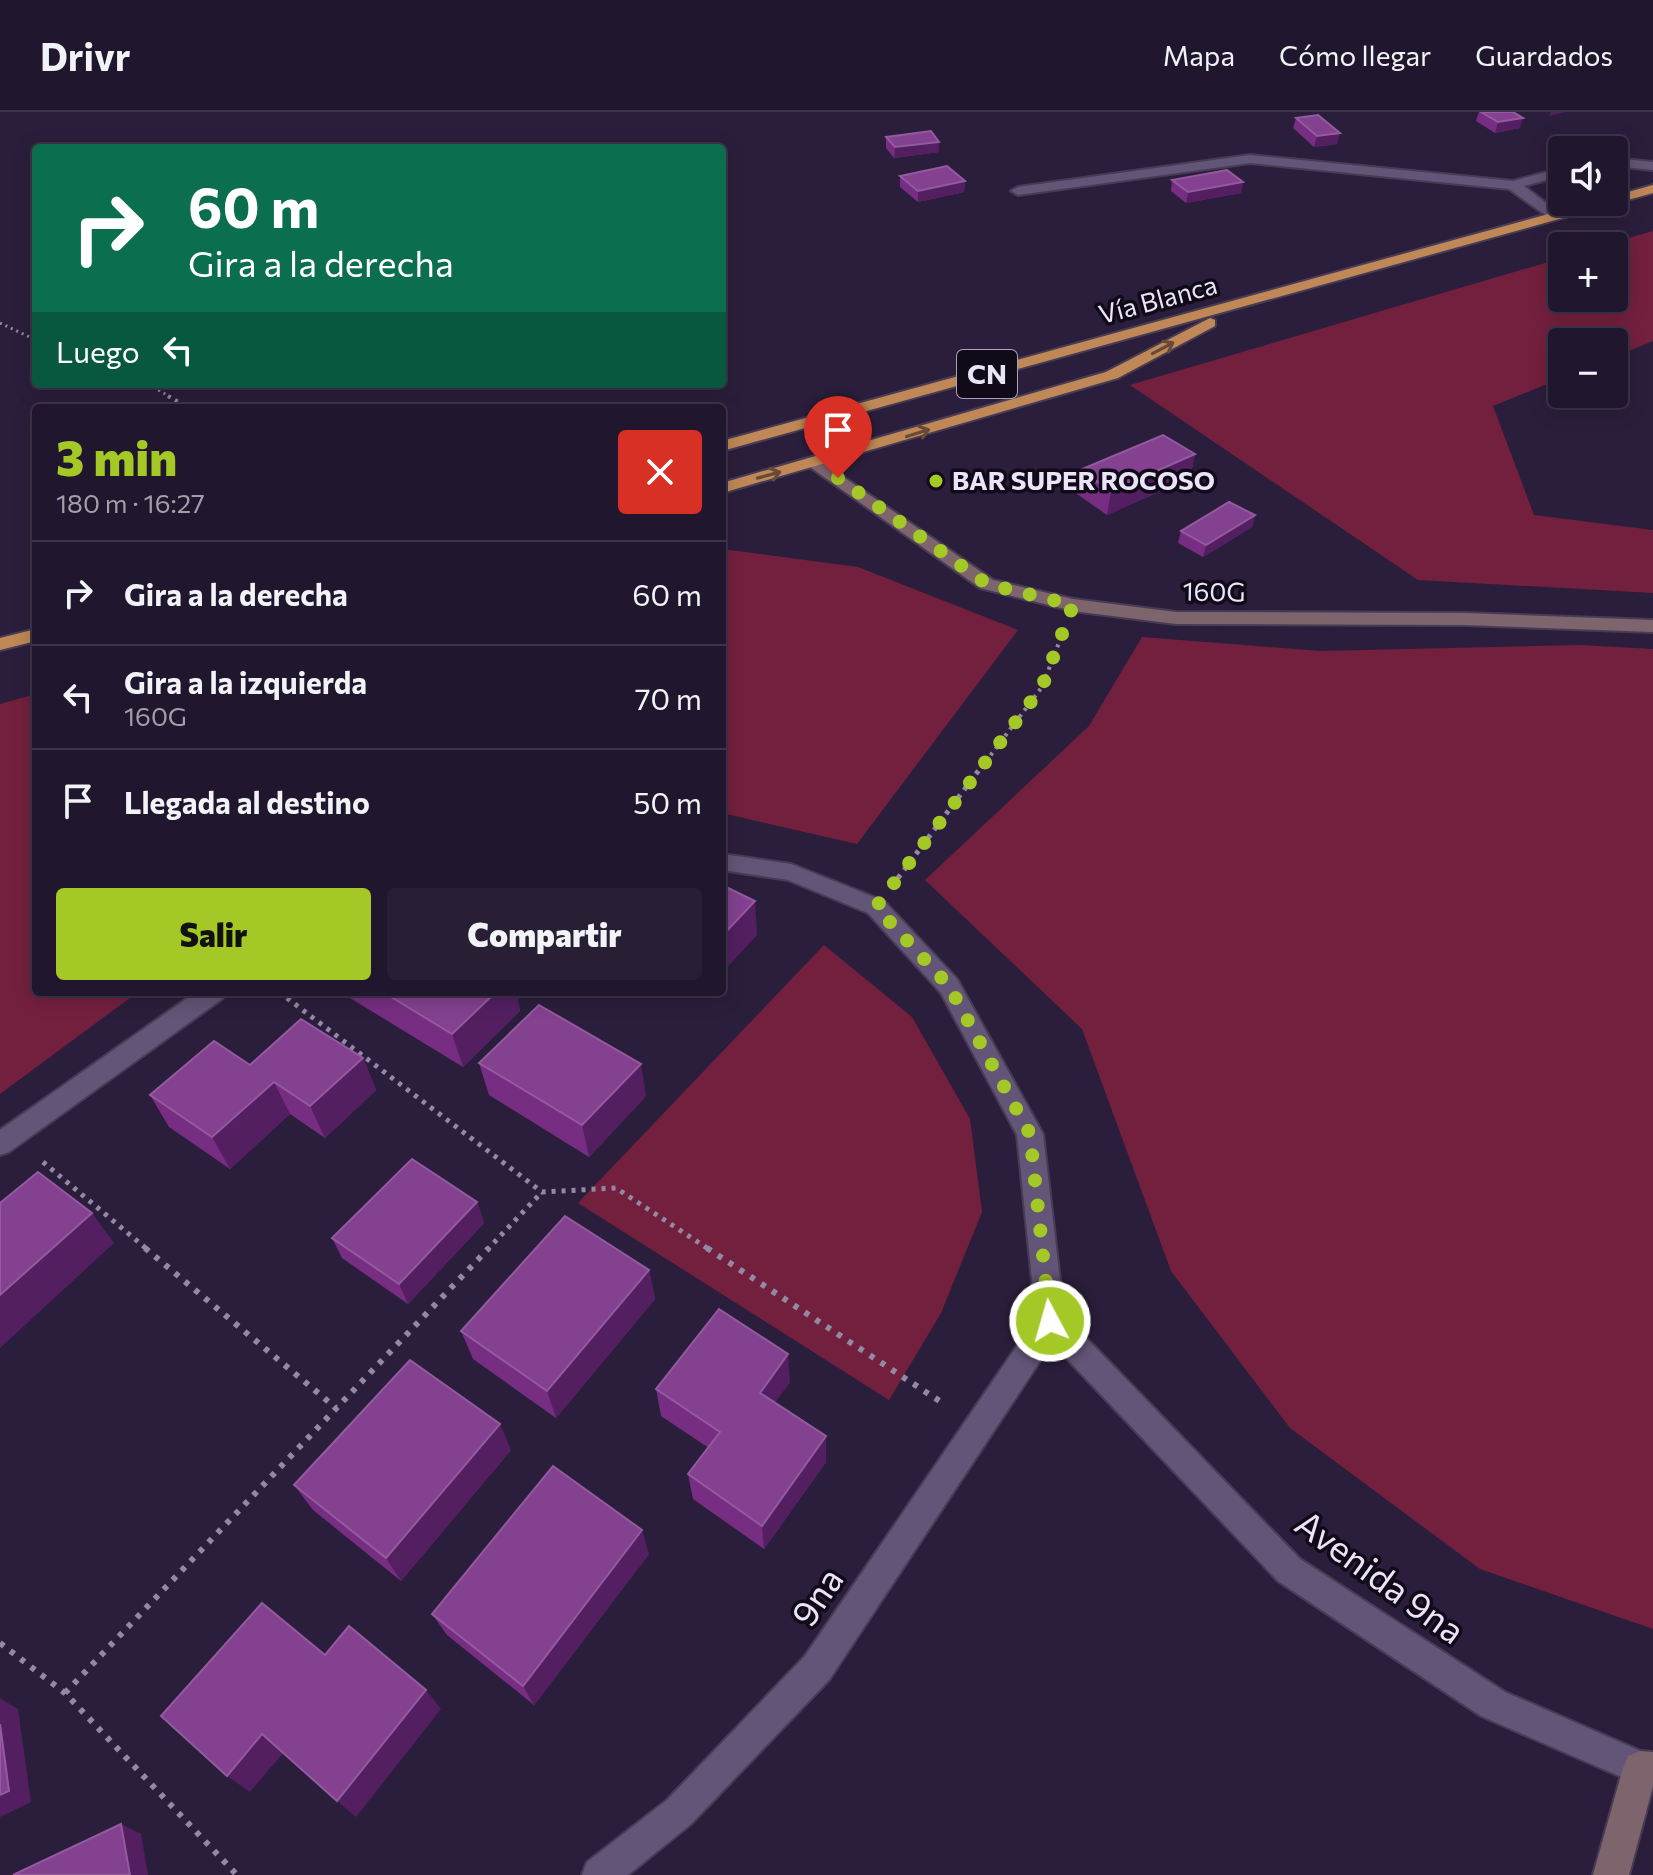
<!DOCTYPE html>
<html lang="es">
<head>
<meta charset="utf-8">
<style>
  :root { --surface:#20162d; --page:#281f35; --text:#f1f3f6; --muted:#a29faa; --line:#3d3549; --accent:#a4c825 }
  body { margin:0; font-family:Commissioner,sans-serif; background:var(--page); color:var(--text); height:100vh; display:flex; flex-direction:column; font-size:30px; white-space:nowrap }
  * { box-sizing:border-box; margin:0 }
  p { font-size:26px; color:var(--muted) }
  .icon { flex:none; width:44px; height:44px; fill:none; stroke:currentColor; stroke-width:2; stroke-linecap:round; stroke-linejoin:round }
  .map { position:relative; flex:1; overflow:hidden }
  .drawer { position:absolute; left:32px; top:292px; width:694px; height:592px; display:flex; flex-direction:column; background:var(--surface); border-radius:8px; box-shadow:0 4px 20px #0003,0 0 0 2px var(--line) }
  .drawer>* { flex:none }
  .banner { position:absolute; left:32px; top:32px; width:694px; height:244px; border-radius:8px; box-shadow:0 4px 20px #0003,0 0 0 2px var(--line); background:#0b6e4f; color:#fff; overflow:hidden }
  .controls { position:absolute; left:1548px; top:24px; display:grid; gap:16px }
  .controls a { display:grid; place-items:center; width:80px; height:80px; border-radius:8px; background:var(--surface); box-shadow:0 4px 20px #0003,0 0 0 2px var(--line); font-size:40px }
  .pin { position:absolute; display:grid; place-items:center; width:68px; height:68px; color:#fff; margin:-82px -34px; border-radius:50% 50% 50% 0; rotate:-45deg; box-shadow:0 0 8px #0007 }
  .pin .icon { rotate:45deg }
  .me { position:absolute; width:88px; margin:-44px; rotate:354deg; stroke-linejoin:round; filter:drop-shadow(0 0 6px #0008) }
  .turn { display:flex; align-items:center; gap:28px; height:168px; padding:0 24px; font-size:36px }
  .turn .icon { width:104px; height:104px; stroke-width:2.5 }
  .turn b { display:block; font-size:56px; line-height:68px }
  .then { display:flex; align-items:center; height:76px; padding:0 24px; background:#0003; gap:16px; font-size:30px }
  .round { display:grid; place-items:center; flex:none; width:84px; height:84px; border-radius:8px; background:var(--page) }
  .headline { display:flex; align-items:center; justify-content:space-between; height:136px; padding:0 24px }
  h1 { font-size:48px; font-weight:800; line-height:60px; color:var(--accent) }
  .cta { display:flex; gap:16px; margin-top:auto; padding:16px 24px }
  .cta a { flex:1; height:92px; border-radius:8px; background:var(--accent); color:#111; font-size:32px; font-weight:800; line-height:92px; text-align:center }
  .cta a+a { background:var(--page); color:var(--text) }
  ul { padding:0; list-style:none }
  li { display:flex; align-items:center; gap:24px; height:104px; padding:0 24px; border-top:2px solid var(--line) }
  li div { flex:1 }
  li b { display:block; font-size:30px }
  li em { font-style:normal }
  header { display:flex; align-items:center; gap:48px; box-sizing:border-box; height:112px; padding:0 40px; background:var(--surface); border-bottom:2px solid var(--line) }
  header strong { font-size:38px }
  nav { display:flex; gap:44px; margin-inline-start:auto; font-size:28px }
  .map>svg:first-child { display:block }
  .green { fill:#73203e }
  .lines { fill:none; stroke-linecap:round; stroke-linejoin:round }
  .lane-casing { stroke:#483c55; stroke-width:4 }
  .street-casing { stroke:#483c55; stroke-width:4 }
  .secondary-casing { stroke:#483c55; stroke-width:4 }
  .highway-casing { stroke:#483c55; stroke-width:4 }
  .path-far3 { stroke:#9389a2; stroke-width:3; stroke-dasharray:2 4; stroke-linecap:butt }
  .path-far2 { stroke:#9389a2; stroke-width:4; stroke-dasharray:3 5; stroke-linecap:butt }
  .path-far1 { stroke:#9389a2; stroke-width:5; stroke-dasharray:4 6; stroke-linecap:butt }
  .path { stroke:#9389a2; stroke-width:6; stroke-dasharray:5 8; stroke-linecap:butt }
  .lane { fill:#625577; fill-rule:evenodd }
  .street { fill:#625577; fill-rule:evenodd }
  .secondary { fill:#7e646d; fill-rule:evenodd }
  .highway { fill:#bf8856; fill-rule:evenodd }
  .wall { fill:#772e82 }
  .shaded-wall { fill:#531f61 }
  .building { fill:#83418f; stroke:#945a9f; stroke-width:2 }
  .oneway { stroke:#684a38 }
  .route { stroke:#a4c825; stroke-width:14; stroke-dasharray:0 25.2 }
  .poi-dot { fill:#a4c825; stroke:#110b19; stroke-width:3 }
  .labels { text-anchor:middle; stroke-width:7; stroke-linejoin:round; paint-order:stroke }
  .far-street-label { font-size:26px; fill:#ebe3f8; stroke:#110b19 }
  .far-poi-label { font-size:26px; font-weight:bold; fill:#ebe3f8; stroke:#110b19; text-anchor:start }
  .shield { fill:#110b19; stroke:#aaa2b5; stroke-width:2 }
  .shield-label { font-size:28px; font-weight:bold; fill:#ebe3f8 }
  .near-street-label { font-size:36px; fill:#ebe3f8; stroke:#110b19 }
</style>
</head>
<body>
<header>
<strong>Drivr</strong>
<nav><a>Mapa</a><a>Cómo llegar</a><a>Guardados</a></nav>
</header>
<div class="map">
<svg width="1653" height="1763" viewBox="0 0 1653 1763">
  <rect width="100%" height="100%" fill="#2b1e3c"/>
  <g class="green">
    <polygon points="1653,119 1653,229 1614,245 1614,230 1562,230 1562,266 1493,294 1534,403 1653,418 1653,481 1418,468 1130,273 1562,146 1562,186 1614,186 1614,134 1601,134"/>
    <polygon points="722,437 858,455 1018,518 857,732 722,701"/>
    <polygon points="1142,525 1320,539 1581,533 1653,537 1653,1517 1480,1457 1290,1316 1171,1159 1082,917 925,768 1089,614"/>
    <polygon points="36,582 36,880 138,880 0,982 0,592"/>
    <polygon points="824,833 912,905 970,1007 982,1100 941,1201 889,1288 578,1091"/>
  </g>
  <g class="lines">
    <g class="lane-casing">
      <g id="lane">
        <polygon points="1569,28 1587,38 1564,35 1564,29"/>
        <polygon points="1250,43 1513,69 1562,56 1562,64 1524,74 1563,104 1551,107 1509,77 1250,51 1018,83 1011,79 1018,75"/>
        <polygon points="1614,46 1653,50 1653,58 1614,54"/>
      </g>
    </g>
    <g class="street-casing">
      <g id="street">
        <polygon points="722,742 791,752 884,789 957,867 1043,1022 1064,1203 1300,1447 1505,1580 1652,1644 1652,1668 1640,1673 1481,1604 1278,1469 1052,1231 829,1568 691,1712 628,1763 582,1763 587,1750 667,1688 805,1544 1036,1206 1017,1023 941,881 868,801 788,768 722,758"/>
        <polygon points="196,880 226,880 222,887 9,1040 0,1043 0,1018"/>
      </g>
    </g>
    <g class="secondary-casing">
      <g id="secondary">
        <polygon points="816,346 993,468 1073,487 1176,500 1465,501 1653,508 1653,520 1465,513 1176,512 1073,499 980,476 810,355 807,351"/>
        <polygon points="1640,1639 1653,1640 1653,1674 1629,1763 1593,1763 1623,1656 1628,1644"/>
      </g>
    </g>
    <g class="highway-casing">
      <g id="highway">
        <polygon points="1653,73 1653,81 722,339 722,329 1592,90 1614,90 1614,84"/>
        <polygon points="1210,206 1215,208 1215,214 1118,266 722,381 722,371 1106,260"/>
        <polygon points="36,517 36,529 0,538 0,526"/>
      </g>
    </g>
    <g class="path-far3">
      <polyline points="0,211 36,228"/>
      <polyline points="148,272 172,286"/>
    </g>
    <g class="path-far2">
      <polyline points="168,284 189,296"/>
      <polyline points="981,656 1042,575 1060,528"/>
    </g>
    <g class="path-far1">
      <polyline points="898,766 982,654"/>
      <polyline points="279,880 542,1080 616,1076 710,1138"/>
      <polyline points="43,1050 148,1138"/>
      <polyline points="487,1138 542,1080"/>
    </g>
    <g class="path">
      <polyline points="145,1136 336,1296"/>
      <polyline points="707,1136 941,1290"/>
      <polyline points="0,1531 65,1581 237,1763"/>
      <polyline points="65,1581 489,1136"/>
    </g>
    <use href="#lane" class="lane"/>
    <use href="#street" class="street"/>
    <use href="#secondary" class="secondary"/>
    <use href="#highway" class="highway"/>
  </g>
  <g class="wall">
    <polygon points="1479,0 1513,0 1520,16 1495,21 1476,9"/>
    <polygon points="1296,6 1337,32 1314,35 1293,16"/>
    <polygon points="886,25 939,30 939,40 894,46 886,36"/>
    <polygon points="900,64 965,69 964,80 918,90 900,75"/>
    <polygon points="1172,68 1241,81 1186,91 1171,79"/>
    <polygon points="1195,342 1190,366 1107,403 1077,382 1080,358"/>
    <polygon points="1255,403 1252,415 1203,445 1178,431 1181,419"/>
    <polygon points="348,880 516,880 520,899 463,955 350,886"/>
    <polygon points="363,946 376,978 325,1026 290,1002 230,1057 169,1015 150,983 250,953"/>
    <polygon points="479,951 646,984 589,1045 489,983"/>
    <polygon points="477,1090 484,1111 408,1192 342,1146 332,1126"/>
    <polygon points="649,1158 655,1187 556,1306 473,1247 461,1219"/>
    <polygon points="790,1270 774,1291 826,1324 826,1350 764,1437 693,1387 688,1362 709,1336 661,1304 656,1277"/>
    <polygon points="511,1338 401,1469 313,1398 294,1373"/>
    <polygon points="649,1442 534,1593 447,1523 432,1502"/>
  </g>
  <g class="shaded-wall">
    <polygon points="1551,0 1565,0 1549,4"/>
    <polygon points="1523,6 1520,16 1495,21 1498,10"/>
    <polygon points="1340,21 1337,32 1314,35 1317,24"/>
    <polygon points="939,30 939,40 894,46 895,35"/>
    <polygon points="965,69 964,80 918,90 918,79"/>
    <polygon points="1243,70 1241,81 1186,91 1188,80"/>
    <polygon points="1195,342 1190,366 1107,403 1111,379"/>
    <polygon points="1255,403 1252,415 1203,445 1206,433"/>
    <polygon points="755,789 757,823 722,861 722,824"/>
    <polygon points="496,880 516,880 520,899 463,955 452,922"/>
    <polygon points="363,946 376,978 325,1026 310,994"/>
    <polygon points="641,952 646,984 589,1045 582,1013"/>
    <polygon points="274,970 290,1002 230,1057 212,1025"/>
    <polygon points="477,1090 484,1111 408,1192 399,1172"/>
    <polygon points="92,1101 114,1131 0,1236 0,1183"/>
    <polygon points="649,1158 655,1187 556,1306 547,1279"/>
    <polygon points="788,1242 790,1270 762,1308 760,1281"/>
    <polygon points="500,1312 511,1338 401,1469 386,1446"/>
    <polygon points="826,1324 826,1350 764,1437 762,1414"/>
    <polygon points="642,1418 649,1442 534,1593 523,1574"/>
    <polygon points="426,1578 441,1597 356,1705 337,1689"/>
    <polygon points="0,1586 18,1597 31,1690 0,1705"/>
    <polygon points="262,1622 284,1640 250,1680 227,1664"/>
    <polygon points="121,1712 141,1722 148,1763 130,1763"/>
  </g>
  <g class="building">
    <polygon points="1481,0 1513,0 1523,6 1498,10"/>
    <polygon points="1318,3 1340,21 1317,24 1296,6"/>
    <polygon points="931,19 939,30 895,35 886,25"/>
    <polygon points="947,54 965,69 918,79 900,64"/>
    <polygon points="1227,58 1243,70 1188,80 1172,68"/>
    <polygon points="1163,323 1195,342 1111,379 1080,358"/>
    <polygon points="1229,390 1255,403 1206,433 1181,419"/>
    <polygon points="722,773 755,789 722,824"/>
    <polygon points="383,880 496,880 452,922"/>
    <polygon points="539,893 641,952 582,1013 479,951"/>
    <polygon points="301,907 363,946 310,994 274,970 212,1025 150,983 214,929 250,953"/>
    <polygon points="412,1047 477,1090 399,1172 332,1126"/>
    <polygon points="38,1060 92,1101 0,1183 0,1091"/>
    <polygon points="565,1104 649,1158 547,1279 461,1219"/>
    <polygon points="719,1197 788,1242 760,1281 826,1324 762,1414 688,1362 720,1320 656,1277"/>
    <polygon points="410,1248 500,1312 386,1446 294,1373"/>
    <polygon points="553,1354 642,1418 523,1574 432,1502"/>
    <polygon points="262,1491 325,1543 349,1514 426,1578 337,1689 262,1622 227,1664 161,1604"/>
    <polygon points="0,1612 9,1679 0,1683"/>
    <polygon points="121,1712 130,1763 13,1763"/>
  </g>
  <defs><path id="oneway-shaft" d="M-6 0H5M1.5-3L5.5 0L1.5 3" fill="none" stroke-width="1.6" stroke-linecap="round" stroke-linejoin="round" transform="scale(2)"/></defs>
  <g class="oneway">
    <use href="#oneway-shaft" transform="translate(1163 236) rotate(-28)"/>
    <use href="#oneway-shaft" transform="translate(918 321) rotate(-17)"/>
    <use href="#oneway-shaft" transform="translate(769 363) rotate(-15)"/>
  </g>
  <g class="lines">
    <polyline class="route" points="838,366 987,472 1073,493 1042,575 876,795 949,874 1030,1022 1050,1209"/>
  </g>
  <circle class="poi-dot" cx="936" cy="369" r="8"/>
  <g class="labels">
    <g class="far-street-label">
      <text transform="translate(1158 188) rotate(-15)" y="9">Vía Blanca</text>
      <text transform="translate(1214 480) rotate(1)" y="9">160G</text>
    </g>
    <g class="far-poi-label">
      <text x="952" y="378">BAR SUPER ROCOSO</text>
    </g>
    <rect class="shield" x="957" y="238" width="60" height="48" rx="6"/>
    <g class="shield-label">
      <text x="987" y="272">CN</text>
    </g>
    <g class="near-street-label">
      <text transform="translate(1380 1465) rotate(36)" y="13">Avenida 9na</text>
      <text transform="translate(817 1485) rotate(-56)" y="13">9na</text>
    </g>
  </g>
</svg>
<div class="controls">
<a><svg class="icon" aria-label="sound" viewBox="0 0 24 24"><path d="M4 9h4l5-4v14l-5-4H4zM17 9q2 3 0 6"/></svg></a>
<a>+</a>
<a>−</a>
</div>
<div class="pin" style="left:838px;top:366px;background:#d93025"><svg class="icon" aria-label="arrive" viewBox="0 0 24 24"><path d="M6 21V4h12l-3 4 3 4H6"/></svg></div>
<svg class="me" style="left:1050px;top:1209px" viewBox="-20 -20 40 40"><circle r="17" fill="#a4c825" stroke="#fff" stroke-width="3"/><path d="M0-11L8 9 0 5-8 9z" fill="#fff"/></svg>
<div class="banner">
<div class="turn"><svg class="icon" aria-label="right" viewBox="0 0 24 24"><path d="M7 20v-9h11M14 6l5 5-5 5"/></svg><div><b>60 m</b>Gira a la derecha</div></div>
<div class="then">Luego<svg class="icon" aria-label="left" viewBox="0 0 24 24"><path d="M17 20v-9H6M10 6l-5 5 5 5"/></svg></div>
</div>
<section class="drawer">
<div class="headline"><div><h1>3 min</h1><p>180 m · 16:27</p></div><a class="round" style="background:#d93025;color:#fff"><svg class="icon" aria-label="close" viewBox="0 0 24 24"><path d="M6 6l12 12M18 6L6 18"/></svg></a></div>
<ul>
<li><svg class="icon" aria-label="right" viewBox="0 0 24 24"><path d="M7 20v-9h11M14 6l5 5-5 5"/></svg><div><b>Gira a la derecha</b></div><em>60 m</em></li>
<li><svg class="icon" aria-label="left" viewBox="0 0 24 24"><path d="M17 20v-9H6M10 6l-5 5 5 5"/></svg><div><b>Gira a la izquierda</b><p>160G</p></div><em>70 m</em></li>
<li><svg class="icon" aria-label="arrive" viewBox="0 0 24 24"><path d="M6 21V4h12l-3 4 3 4H6"/></svg><div><b>Llegada al destino</b></div><em>50 m</em></li>
</ul>
<div class="cta"><a>Salir</a><a>Compartir</a></div>
</section>
</div>
</body>
</html>
